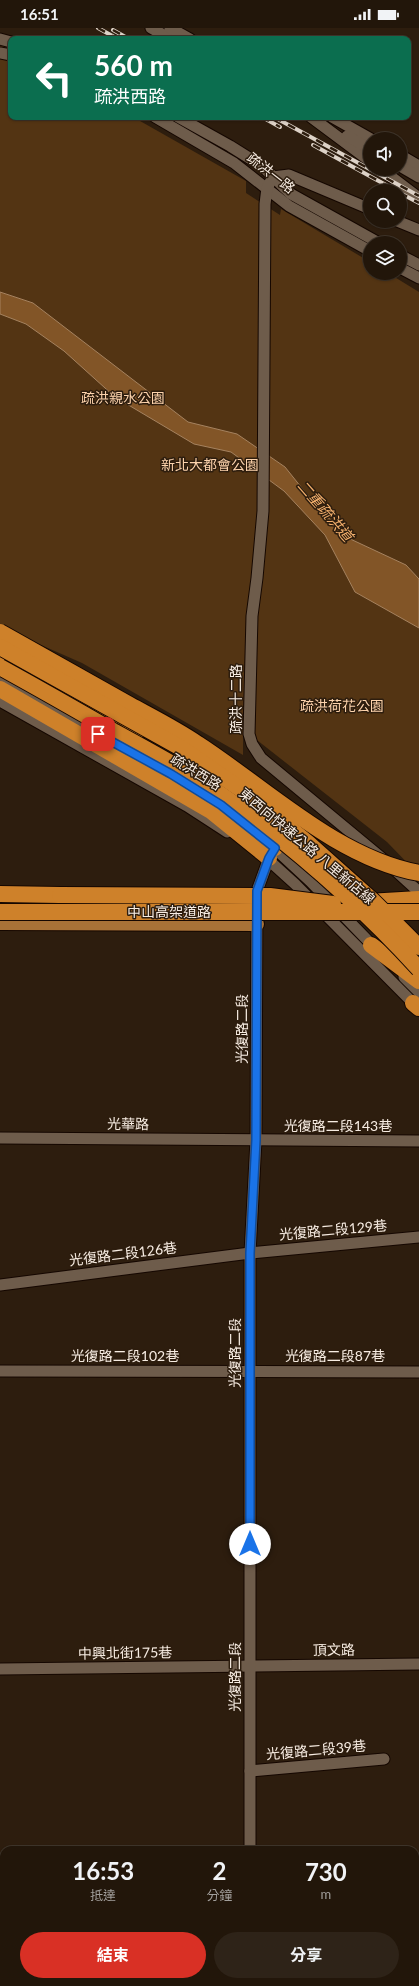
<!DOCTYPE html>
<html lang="zh-TW">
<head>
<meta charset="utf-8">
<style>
  :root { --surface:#22160a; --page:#2e2318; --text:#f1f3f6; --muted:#a29f9c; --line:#3f352b; --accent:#d93025 }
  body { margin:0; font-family:Lato,"Noto Sans TC",sans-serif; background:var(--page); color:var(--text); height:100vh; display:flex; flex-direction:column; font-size:15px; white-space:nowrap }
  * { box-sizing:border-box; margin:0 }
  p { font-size:13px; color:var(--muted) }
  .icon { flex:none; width:22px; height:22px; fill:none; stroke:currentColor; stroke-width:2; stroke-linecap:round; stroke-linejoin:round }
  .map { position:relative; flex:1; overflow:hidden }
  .details { position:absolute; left:0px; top:1818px; width:419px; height:140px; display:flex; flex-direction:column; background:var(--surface); border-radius:12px 12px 0 0; box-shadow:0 1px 3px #0004,0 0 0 1px var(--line) }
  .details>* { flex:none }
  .banner { position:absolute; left:8px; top:8px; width:403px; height:84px; border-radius:8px; box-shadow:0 1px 3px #0004,0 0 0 1px var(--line); background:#0b6e4f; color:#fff; overflow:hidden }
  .controls { position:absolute; left:363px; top:104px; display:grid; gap:8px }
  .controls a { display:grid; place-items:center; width:44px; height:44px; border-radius:50%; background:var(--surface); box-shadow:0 1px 3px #0004,0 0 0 1px var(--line); font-size:20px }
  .pin { position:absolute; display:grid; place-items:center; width:34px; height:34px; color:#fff; margin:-17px; border-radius:8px; box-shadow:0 2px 6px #0006 }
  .me { position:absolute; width:44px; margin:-22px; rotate:0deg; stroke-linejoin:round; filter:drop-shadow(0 0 3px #0008) }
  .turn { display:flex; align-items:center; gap:14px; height:84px; padding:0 20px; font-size:18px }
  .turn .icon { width:52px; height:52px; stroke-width:2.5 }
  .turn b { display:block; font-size:28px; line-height:34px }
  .eta { display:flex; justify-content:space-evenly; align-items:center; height:68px; text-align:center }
  .eta b { font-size:24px; font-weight:700; line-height:28px }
  .cta { display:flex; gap:8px; margin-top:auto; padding:8px 20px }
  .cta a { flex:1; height:46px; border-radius:24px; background:var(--accent); color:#fff; font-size:16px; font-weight:700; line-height:46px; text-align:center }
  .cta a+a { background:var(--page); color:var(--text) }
  .status { display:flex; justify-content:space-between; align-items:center; height:28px; padding:0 20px; background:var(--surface); direction:ltr }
  .status svg { height:11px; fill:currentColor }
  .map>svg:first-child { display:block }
  .green { fill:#533413 }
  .water { fill:#825527; stroke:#a5825f }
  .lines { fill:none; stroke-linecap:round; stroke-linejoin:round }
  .minor-casing { stroke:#150700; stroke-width:13 }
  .major-casing { stroke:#150700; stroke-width:16 }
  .highway-casing { stroke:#150700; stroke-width:18 }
  .minor { stroke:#6e5c4b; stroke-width:11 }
  .major { stroke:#a87237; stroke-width:14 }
  .highway { stroke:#ce812a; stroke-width:16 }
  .rail-casing { stroke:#ddd2c7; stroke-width:4 }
  .rail { stroke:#2d1d0e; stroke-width:2.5; stroke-dasharray:8; stroke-linecap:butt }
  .highway-bridge-casing { stroke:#150700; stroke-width:18; stroke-linecap:butt }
  .highway-bridge { stroke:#ce812a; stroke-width:16 }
  .route-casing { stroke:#114b97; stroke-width:10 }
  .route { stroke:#1a73e8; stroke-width:7 }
  .labels { text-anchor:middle; stroke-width:3; stroke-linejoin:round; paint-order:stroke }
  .street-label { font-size:14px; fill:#f7ece2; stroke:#2d1d0e }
  .park-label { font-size:14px; fill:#fdd3ac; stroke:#2d1d0e }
  .water-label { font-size:15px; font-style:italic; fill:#f3af6c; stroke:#2d1d0e }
</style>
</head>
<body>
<div class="status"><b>16:51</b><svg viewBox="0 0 49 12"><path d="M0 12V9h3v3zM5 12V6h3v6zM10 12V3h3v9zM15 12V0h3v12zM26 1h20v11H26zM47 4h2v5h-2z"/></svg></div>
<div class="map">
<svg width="419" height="1958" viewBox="0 0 419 1958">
  <rect width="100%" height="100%" fill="#2d1d0e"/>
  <polygon class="green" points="0,9 11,16 11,89 133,89 246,153 246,165 280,187 281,181 370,234 370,245 388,245 419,264 419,847 387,814 253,709 243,705 243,727 82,635 0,599"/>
  <polygon class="water" points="0,264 33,275 188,394 237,406 285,439 305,464 346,509 406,537 419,551 419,600 355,564 325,507 284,463 231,424 194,416 115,369 64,323 26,296 0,286"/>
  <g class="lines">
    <g class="minor-casing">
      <g id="minor">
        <polyline points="151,0 171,11"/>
        <polyline points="170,0 190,11"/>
        <polyline points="0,11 11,14"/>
        <polyline points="0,25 11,27"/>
        <polyline points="155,89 234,135 289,178 370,223"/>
        <polyline points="178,89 230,118 262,138 291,166 379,215"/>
        <polyline points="311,89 370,133"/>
        <polyline points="332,89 371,111"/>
        <polyline points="347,108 370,121"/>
        <polyline points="400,127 419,138"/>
        <polyline points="400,138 419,149"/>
        <polyline points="381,141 419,170"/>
        <polyline points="370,181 289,147 273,149 267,160 265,176 263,483 257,550 252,588 249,706 252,716 261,730 384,832 419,864"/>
        <polyline points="397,193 419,202"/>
        <polyline points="400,227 419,237"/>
        <polyline points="400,240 419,250"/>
        <path d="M0 651C86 699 177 742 254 803"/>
        <polyline points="0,673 187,778 227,804"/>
        <polyline points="269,815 310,853 376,921"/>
        <polyline points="263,827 295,856 417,979"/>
        <polyline points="404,949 419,964"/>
        <polyline points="0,1110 419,1113"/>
        <polyline points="0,1257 250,1225 419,1209"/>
        <polyline points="0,1343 419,1344"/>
        <polyline points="0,1641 419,1636"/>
        <polyline points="250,1743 384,1731"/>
        <polyline points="250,1822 250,1225 256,1112 257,863 269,830 273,823"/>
        <polyline points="415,1850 419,1849"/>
        <polyline points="250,1954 251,1958"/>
      </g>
    </g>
    <g class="major-casing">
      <polyline id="major" points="0,895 257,896"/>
    </g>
    <g class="highway-casing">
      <g id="highway">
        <polyline points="3,629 135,707"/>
        <polyline points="0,661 211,783 269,830"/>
        <polyline points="251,795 275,820"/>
        <polyline points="0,866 60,867"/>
        <polyline points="333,876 419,871"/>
        <polyline points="371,917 419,953"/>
        <polyline points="413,975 419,980"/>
      </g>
    </g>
    <use href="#minor" class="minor"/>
    <use href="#major" class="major"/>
    <use href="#highway" class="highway"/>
    <g class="rail-casing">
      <g id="rail">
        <polyline points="98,0 118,11"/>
        <polyline points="113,2 129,11"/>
        <polyline points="262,89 280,99"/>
        <polyline points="274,89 419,168"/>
        <polyline points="313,117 397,163"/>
        <polyline points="400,165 419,175"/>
      </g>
    </g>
    <use href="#rail" class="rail"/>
    <g class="highway-bridge-casing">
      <g id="highway-bridge">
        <path d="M0 604C43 628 86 652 130 677 152 689 176 701 198 716 266 760 337 830 419 845"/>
        <polyline points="0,619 181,720 246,765 308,815 373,873 419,919"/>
        <path d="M0 639C38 660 75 681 113 703 155 726 198 749 237 778 302 826 364 881 419 941"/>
        <polyline points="60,867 270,868 333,876"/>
        <polyline points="0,884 419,884"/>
      </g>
    </g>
    <use href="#highway-bridge" class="highway-bridge"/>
  </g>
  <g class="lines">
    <g class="route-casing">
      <polyline id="route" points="98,706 171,746 221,777 275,820 269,830 257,863 256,1112 250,1225 250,1516"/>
    </g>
    <use href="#route" class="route"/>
  </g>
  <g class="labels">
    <g class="street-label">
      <text transform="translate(271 145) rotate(38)" y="5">疏洪一路</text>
      <text transform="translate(236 671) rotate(-90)" y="5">疏洪十二路</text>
      <text transform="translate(196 744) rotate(31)" y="5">疏洪西路</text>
      <text transform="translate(307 818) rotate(40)" y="5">東西向快速公路 八里新店線</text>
      <text x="169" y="889">中山高架道路</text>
      <text transform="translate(242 1001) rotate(-90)" y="5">光復路二段</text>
      <text transform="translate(128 1096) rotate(1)" y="5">光華路</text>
      <text x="338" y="1103">光復路二段143巷</text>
      <text transform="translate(333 1202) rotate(-5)" y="5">光復路二段129巷</text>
      <text transform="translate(123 1226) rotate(-7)" y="5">光復路二段126巷</text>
      <text transform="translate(235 1325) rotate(-90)" y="5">光復路二段</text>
      <text x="125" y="1333">光復路二段102巷</text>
      <text x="335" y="1333">光復路二段87巷</text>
      <text transform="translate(334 1622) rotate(-1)" y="5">頂文路</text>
      <text transform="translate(125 1625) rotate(-1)" y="5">中興北街175巷</text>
      <text transform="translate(235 1649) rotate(-90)" y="5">光復路二段</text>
      <text transform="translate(316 1722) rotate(-5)" y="5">光復路二段39巷</text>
    </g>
    <g class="park-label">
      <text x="123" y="375">疏洪親水公園</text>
      <text x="210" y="442">新北大都會公園</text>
      <text x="342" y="683">疏洪荷花公園</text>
    </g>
    <g class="water-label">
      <text transform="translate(325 483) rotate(49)" y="5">二重疏洪道</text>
    </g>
  </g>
</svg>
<div class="controls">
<a><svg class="icon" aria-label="sound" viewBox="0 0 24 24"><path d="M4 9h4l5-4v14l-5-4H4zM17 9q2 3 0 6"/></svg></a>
<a><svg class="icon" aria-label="search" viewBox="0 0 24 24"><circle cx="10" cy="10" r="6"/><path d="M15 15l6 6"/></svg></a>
<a><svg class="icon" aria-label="layers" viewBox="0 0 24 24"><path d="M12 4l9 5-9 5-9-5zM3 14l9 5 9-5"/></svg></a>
</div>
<div class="pin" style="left:98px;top:706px;background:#d93025"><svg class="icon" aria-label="arrive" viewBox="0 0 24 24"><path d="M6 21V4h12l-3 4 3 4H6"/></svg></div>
<svg class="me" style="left:250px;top:1516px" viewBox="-20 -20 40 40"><circle r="19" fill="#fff"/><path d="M0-13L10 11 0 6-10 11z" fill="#1a73e8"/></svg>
<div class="banner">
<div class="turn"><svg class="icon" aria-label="left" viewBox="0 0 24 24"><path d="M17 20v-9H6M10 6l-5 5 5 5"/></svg><div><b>560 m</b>疏洪西路</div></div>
</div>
<section class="details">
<div class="eta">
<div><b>16:53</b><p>抵達</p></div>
<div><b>2</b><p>分鐘</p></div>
<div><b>730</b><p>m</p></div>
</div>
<div class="cta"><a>結束</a><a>分享</a></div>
</section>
</div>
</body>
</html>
